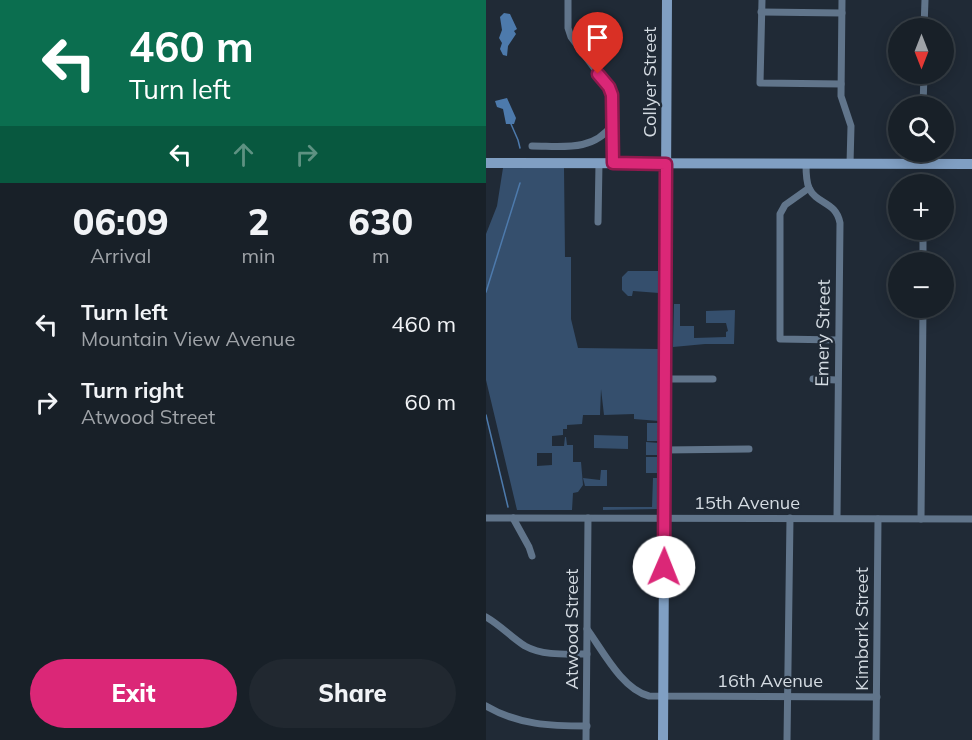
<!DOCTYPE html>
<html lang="en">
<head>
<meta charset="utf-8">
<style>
  :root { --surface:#182028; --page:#212830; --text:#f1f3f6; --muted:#9fa3a8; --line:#363e45; --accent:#db2777 }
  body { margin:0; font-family:Mulish,sans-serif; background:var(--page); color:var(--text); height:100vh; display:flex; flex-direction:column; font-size:22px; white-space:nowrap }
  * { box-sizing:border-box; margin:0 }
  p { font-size:20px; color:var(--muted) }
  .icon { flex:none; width:33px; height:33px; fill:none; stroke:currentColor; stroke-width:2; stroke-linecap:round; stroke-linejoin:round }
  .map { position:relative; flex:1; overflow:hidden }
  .details { display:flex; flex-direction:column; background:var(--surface); width:486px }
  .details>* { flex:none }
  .banner { background:#0b6e4f; color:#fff; overflow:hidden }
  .needle { width:39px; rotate:180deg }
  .tools { position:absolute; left:402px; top:18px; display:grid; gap:12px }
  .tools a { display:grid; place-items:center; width:66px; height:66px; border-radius:50%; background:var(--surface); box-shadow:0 3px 15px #0003,0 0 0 2px var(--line); font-size:30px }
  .pin { position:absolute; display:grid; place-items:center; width:51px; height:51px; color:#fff; margin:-62px -26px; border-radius:50% 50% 50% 0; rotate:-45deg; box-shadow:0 0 6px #0007 }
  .pin .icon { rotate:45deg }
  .me { position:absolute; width:66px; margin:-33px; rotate:1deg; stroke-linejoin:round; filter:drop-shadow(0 0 4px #0008) }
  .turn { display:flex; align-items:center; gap:21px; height:126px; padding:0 30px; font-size:27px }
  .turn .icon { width:78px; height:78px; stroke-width:2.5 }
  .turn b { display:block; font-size:42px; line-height:51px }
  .lanes { display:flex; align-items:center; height:57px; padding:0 30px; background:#0003; justify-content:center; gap:30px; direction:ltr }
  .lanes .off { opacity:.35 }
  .eta { display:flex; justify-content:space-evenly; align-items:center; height:102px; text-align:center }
  .eta b { font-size:36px; font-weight:800; line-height:42px }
  .action { display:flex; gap:12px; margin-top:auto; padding:12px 30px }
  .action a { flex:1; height:69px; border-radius:36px; background:var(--accent); color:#fff; font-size:24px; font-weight:800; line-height:69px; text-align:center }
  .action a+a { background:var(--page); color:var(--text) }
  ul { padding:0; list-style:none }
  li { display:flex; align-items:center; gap:18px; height:78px; padding:0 30px }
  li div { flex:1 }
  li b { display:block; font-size:22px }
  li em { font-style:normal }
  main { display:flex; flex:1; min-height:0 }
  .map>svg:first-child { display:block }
  .green { fill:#354f6d; fill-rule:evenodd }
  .water { fill:#4d7aac }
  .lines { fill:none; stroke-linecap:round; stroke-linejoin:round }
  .stream { stroke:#4d7aac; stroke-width:1.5 }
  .street { stroke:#61758b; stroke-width:7 }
  .secondary { stroke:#809fc3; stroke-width:10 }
  .route-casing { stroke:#8e194d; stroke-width:15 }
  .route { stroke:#db2777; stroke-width:10 }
  .labels { text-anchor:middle; stroke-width:4.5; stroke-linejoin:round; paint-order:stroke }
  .street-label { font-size:18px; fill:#d4dbe2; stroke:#202a36 }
</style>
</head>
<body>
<main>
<section class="details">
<div class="banner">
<div class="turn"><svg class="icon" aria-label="left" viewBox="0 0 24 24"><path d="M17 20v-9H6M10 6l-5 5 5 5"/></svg><div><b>460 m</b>Turn left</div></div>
<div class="lanes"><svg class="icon" aria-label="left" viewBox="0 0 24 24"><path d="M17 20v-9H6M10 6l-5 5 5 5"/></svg><svg class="icon off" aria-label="ahead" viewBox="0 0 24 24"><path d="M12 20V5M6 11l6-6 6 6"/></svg><svg class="icon off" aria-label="right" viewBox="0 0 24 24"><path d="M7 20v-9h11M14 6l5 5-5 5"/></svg></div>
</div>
<div class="eta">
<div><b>06:09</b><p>Arrival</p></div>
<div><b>2</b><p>min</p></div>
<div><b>630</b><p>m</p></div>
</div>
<ul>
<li><svg class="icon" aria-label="left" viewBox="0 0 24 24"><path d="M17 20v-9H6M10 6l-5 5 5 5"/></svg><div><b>Turn left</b><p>Mountain View Avenue</p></div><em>460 m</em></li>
<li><svg class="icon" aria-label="right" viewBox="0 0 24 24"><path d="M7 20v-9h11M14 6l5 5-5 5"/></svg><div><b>Turn right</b><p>Atwood Street</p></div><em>60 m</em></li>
</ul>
<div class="action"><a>Exit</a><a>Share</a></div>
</section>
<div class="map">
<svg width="486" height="740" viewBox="0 0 486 740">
  <rect width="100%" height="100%" fill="#202a36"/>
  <g class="green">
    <path d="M17 168H78L79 257H85V319L92 348 173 349V421L148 419V414L118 415 115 389 114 415H97L96 424 81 425V429H77V435L66 436V446H78L79 437H80L81 445H87V462H95L97 485 92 492 87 493 86 510H31L0 380V234L11 206ZM66 453V465L51 466V453Z"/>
    <polygon points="142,271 173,271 173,293 147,291 146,296 142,296 136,290 136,277"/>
    <polygon points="188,304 194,304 194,326 208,326 208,338 240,337 240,332 242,331 240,323 220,323 220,311 249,310 248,344 219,344 187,347"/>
    <rect x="161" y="423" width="12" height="18"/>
    <polygon points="108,435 142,436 142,449 108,448"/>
    <polygon points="160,442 173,443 173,455 160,455"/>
    <rect x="160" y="457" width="12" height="16"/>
    <polygon points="115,470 121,470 121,486 99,486 97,478 114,480"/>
    <polygon points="167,478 173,478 172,509 117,510 117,507 166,507"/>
  </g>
  <g class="water">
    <polygon points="18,13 24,14 31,29 28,31 30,34 22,46 21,56 17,55 14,49 16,43 13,38 16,30 14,17"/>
    <polygon points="21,98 30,118 28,124 20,124 17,109 11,107 9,101"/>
  </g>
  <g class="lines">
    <g class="stream">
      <polyline points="25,124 32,140 34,148"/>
      <polyline points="0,292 34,183"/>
      <polyline points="0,415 22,507"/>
    </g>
    <g class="street">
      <polyline points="82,0 82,28 85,37 123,88 126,95 127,163"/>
      <polyline points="276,0 274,83 355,84"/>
      <polyline points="356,0 355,96 365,126 364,164"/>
      <polyline points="275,12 356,13"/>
      <polyline points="438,28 439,0"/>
      <polyline points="437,106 438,74"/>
      <path d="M46 146C76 146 107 152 126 125"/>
      <path d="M320 164C320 172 320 181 323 188 331 205 350 201 354 223L351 518"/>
      <polyline points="437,164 437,152"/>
      <polyline points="323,188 299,205 294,214 294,339 352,340"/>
      <polyline points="112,222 113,163"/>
      <polyline points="437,230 437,262"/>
      <polyline points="179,379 227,379"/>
      <polyline points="327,379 351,380"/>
      <polyline points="179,450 263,449"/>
      <polyline points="0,518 486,519"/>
      <polyline points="27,518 43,547 46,556"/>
      <polyline points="435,519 437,308"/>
      <path d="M0 617C14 625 25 637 39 646 57 656 81 654 101 654"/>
      <path d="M101 629C117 651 136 689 163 696L391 697"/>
      <path d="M0 706C32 725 65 726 101 726"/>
      <polyline points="100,740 102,518"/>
      <polyline points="301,740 304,518"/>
      <polyline points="390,740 392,519"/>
    </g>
    <g class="secondary">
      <polyline points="0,163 486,164"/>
      <polyline points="177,740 181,0"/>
    </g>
  </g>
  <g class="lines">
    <g class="route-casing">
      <polyline id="route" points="112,74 123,87 126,95 127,163 180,164 178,567"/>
    </g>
    <use href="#route" class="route"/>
  </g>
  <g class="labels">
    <g class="street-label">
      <text transform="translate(164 82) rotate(-90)" y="6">Collyer Street</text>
      <text transform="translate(337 333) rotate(-89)" y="6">Emery Street</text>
      <text x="261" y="509">15th Avenue</text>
      <text transform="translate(86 629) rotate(-90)" y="6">Atwood Street</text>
      <text transform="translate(376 629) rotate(-90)" y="6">Kimbark Street</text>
      <text x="284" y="687">16th Avenue</text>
    </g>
  </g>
</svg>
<div class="tools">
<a><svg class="needle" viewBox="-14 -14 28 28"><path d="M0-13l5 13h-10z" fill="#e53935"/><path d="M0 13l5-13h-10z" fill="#9fa3a8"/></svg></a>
<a><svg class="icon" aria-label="search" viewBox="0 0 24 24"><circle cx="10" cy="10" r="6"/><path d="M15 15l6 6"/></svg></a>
<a>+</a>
<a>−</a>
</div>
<div class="pin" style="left:112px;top:74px;background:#d93025"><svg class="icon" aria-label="arrive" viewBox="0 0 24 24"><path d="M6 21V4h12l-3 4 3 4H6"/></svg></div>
<svg class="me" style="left:178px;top:567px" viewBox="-20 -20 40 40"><circle r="19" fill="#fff"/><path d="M0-13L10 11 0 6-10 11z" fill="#db2777"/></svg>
</div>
</main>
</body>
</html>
